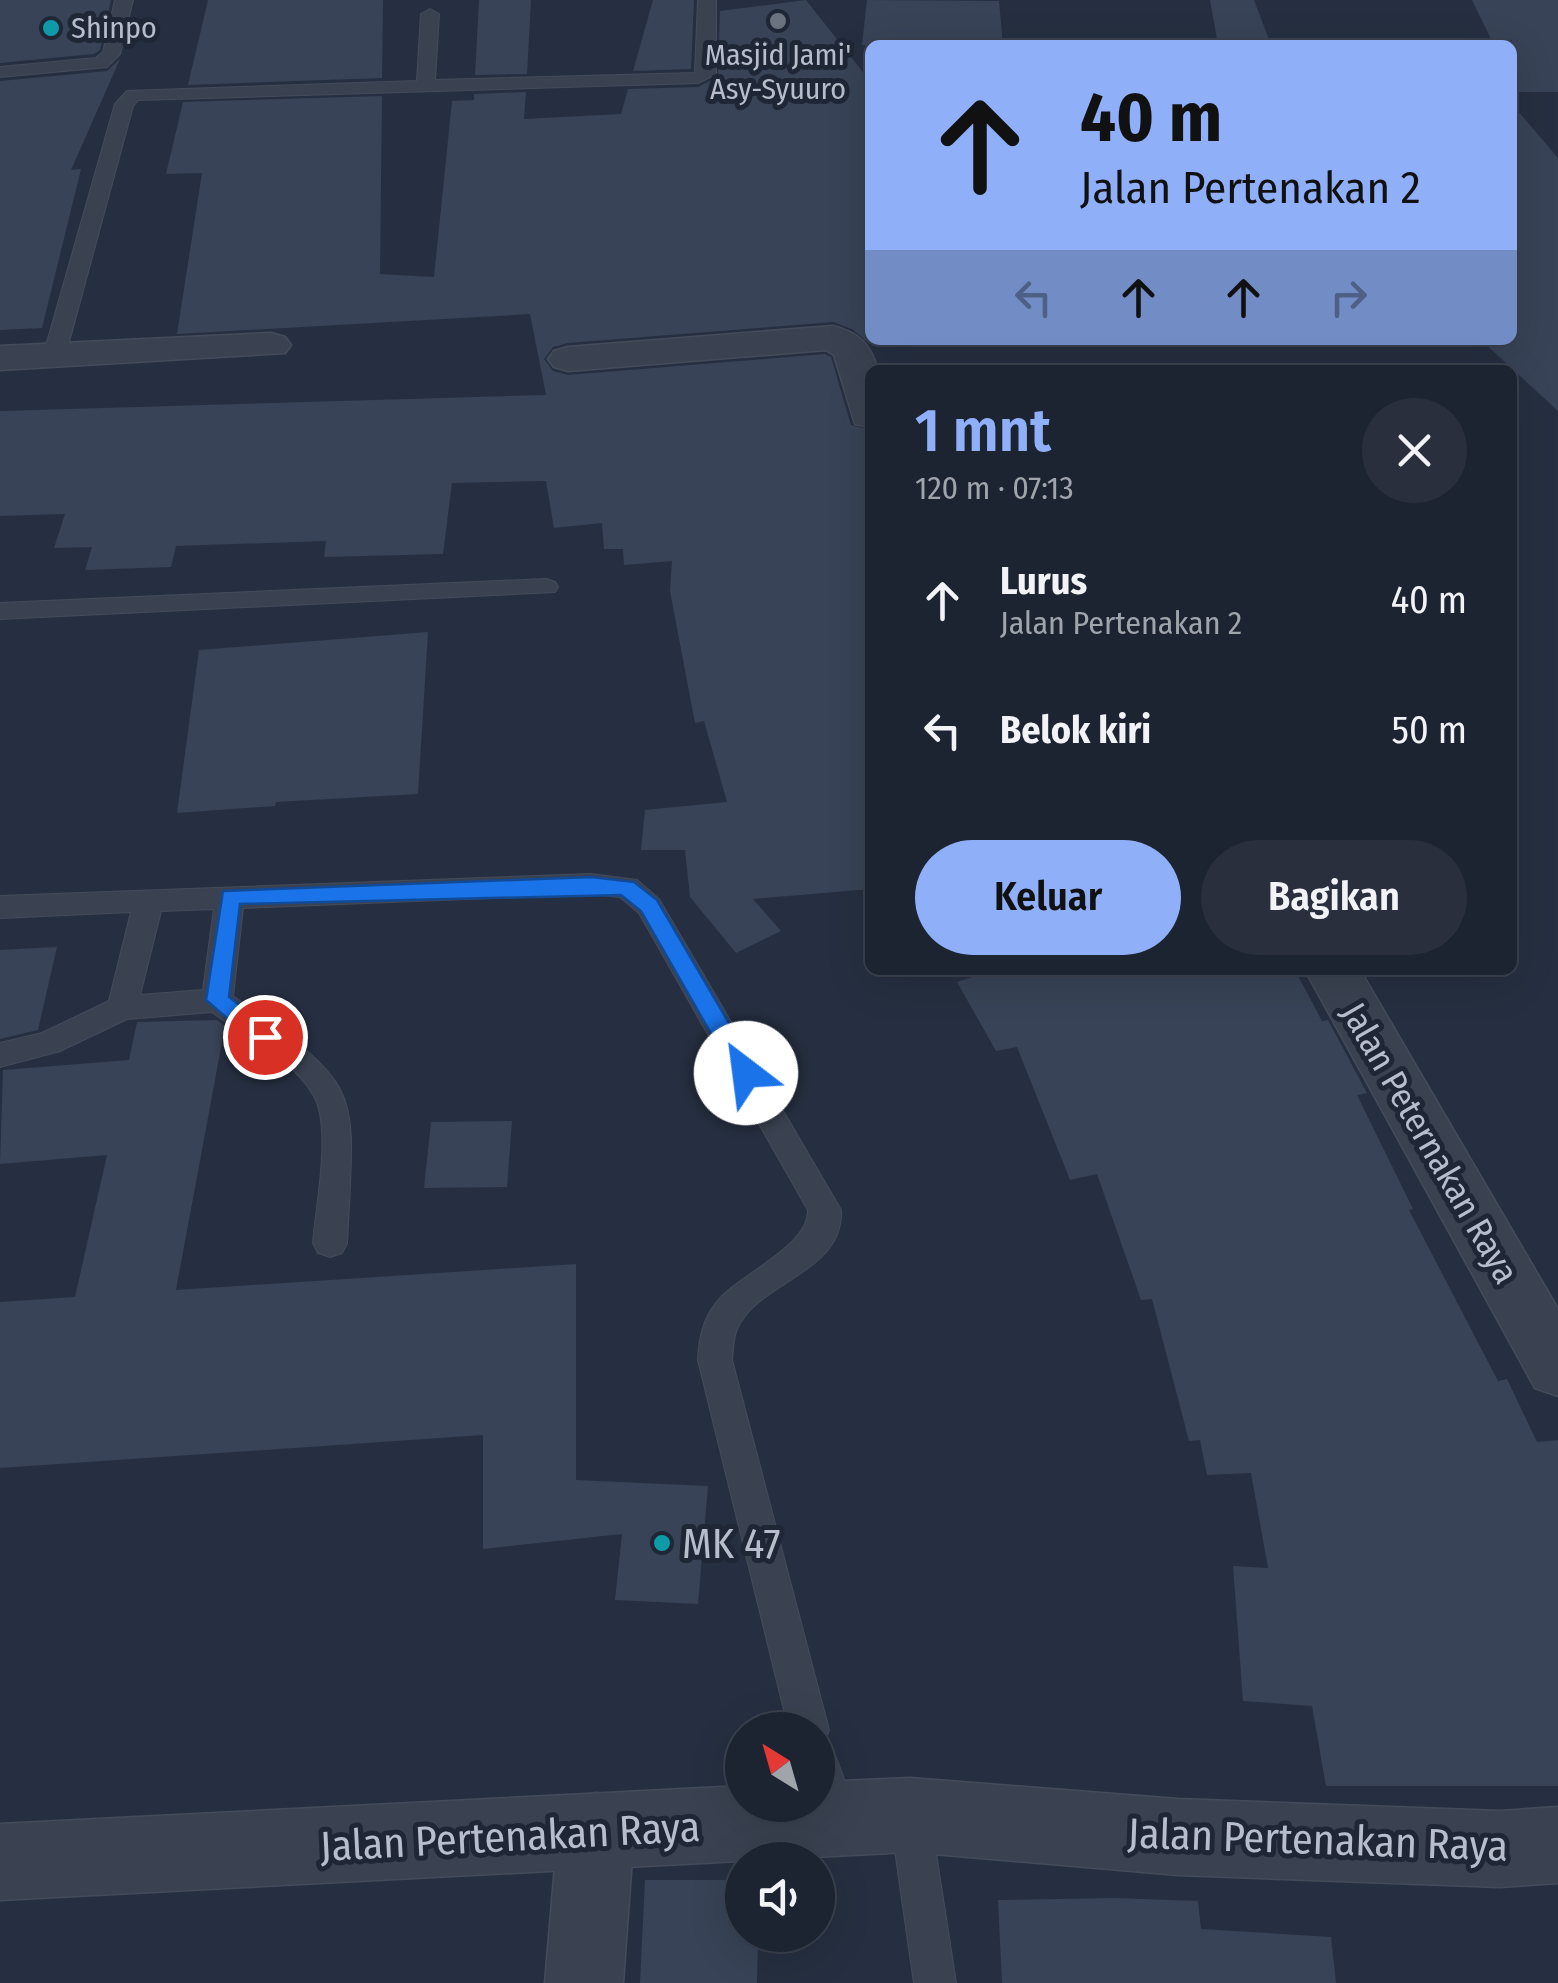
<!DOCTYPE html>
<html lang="id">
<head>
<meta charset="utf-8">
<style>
  :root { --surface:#1c2331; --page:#292f3d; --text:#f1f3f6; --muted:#a0a4ab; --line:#3a404d; --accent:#8faff8 }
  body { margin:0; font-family:"Fira Sans Condensed",sans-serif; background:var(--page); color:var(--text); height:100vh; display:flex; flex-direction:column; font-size:38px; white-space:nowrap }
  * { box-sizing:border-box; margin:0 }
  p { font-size:32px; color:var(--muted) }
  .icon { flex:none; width:55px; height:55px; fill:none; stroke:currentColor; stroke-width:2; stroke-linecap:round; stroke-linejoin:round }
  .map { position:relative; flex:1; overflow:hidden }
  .side { position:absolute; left:865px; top:365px; width:652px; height:610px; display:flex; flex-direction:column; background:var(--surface); border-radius:15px; box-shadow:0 10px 40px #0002,0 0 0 2px var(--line) }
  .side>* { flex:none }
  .top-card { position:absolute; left:865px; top:40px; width:652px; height:305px; border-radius:15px; box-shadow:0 10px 40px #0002,0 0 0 2px var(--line); background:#8faff8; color:#111; overflow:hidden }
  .needle { width:65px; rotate:323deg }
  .controls { position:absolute; left:725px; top:1712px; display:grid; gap:20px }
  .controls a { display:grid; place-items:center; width:110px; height:110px; border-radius:50%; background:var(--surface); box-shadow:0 10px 40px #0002,0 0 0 2px var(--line); font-size:50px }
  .pin { position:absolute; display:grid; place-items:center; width:85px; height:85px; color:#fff; margin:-42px; border:5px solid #fff; border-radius:50%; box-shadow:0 2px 10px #0007 }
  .me { position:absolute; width:110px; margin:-55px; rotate:330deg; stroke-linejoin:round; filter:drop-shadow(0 0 8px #0008) }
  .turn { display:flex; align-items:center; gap:35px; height:210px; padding:0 50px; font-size:45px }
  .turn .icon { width:130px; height:130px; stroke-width:2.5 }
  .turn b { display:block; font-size:70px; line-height:85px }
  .lanes { display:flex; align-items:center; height:95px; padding:0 50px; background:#0003; justify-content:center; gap:50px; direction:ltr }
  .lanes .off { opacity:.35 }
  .round { display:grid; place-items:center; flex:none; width:105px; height:105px; border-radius:52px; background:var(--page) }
  .summary { display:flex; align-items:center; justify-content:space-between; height:170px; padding:0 50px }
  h1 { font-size:60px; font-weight:600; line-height:75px; color:var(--accent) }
  .button { display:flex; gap:20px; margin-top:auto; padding:20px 50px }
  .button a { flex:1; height:115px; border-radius:60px; background:var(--accent); color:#111; font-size:40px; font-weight:600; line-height:115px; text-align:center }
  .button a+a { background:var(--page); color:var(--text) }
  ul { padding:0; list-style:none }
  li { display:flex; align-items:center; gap:30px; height:130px; padding:0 50px }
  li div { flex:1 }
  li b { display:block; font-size:38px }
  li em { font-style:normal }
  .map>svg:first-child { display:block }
  .building { fill:#384357 }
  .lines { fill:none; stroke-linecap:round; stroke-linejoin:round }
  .service-casing { stroke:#444b5a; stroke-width:2 }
  .minor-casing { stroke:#444b5a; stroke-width:3 }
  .tertiary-casing { stroke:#444b5a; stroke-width:3 }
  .service { fill:#3a4251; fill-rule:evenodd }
  .minor { fill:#3a4251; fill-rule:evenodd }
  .tertiary { fill:#3a4251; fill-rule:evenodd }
  .route { fill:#1a73e8; stroke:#114b97; stroke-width:2.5 }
  .worship-dot { fill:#6b7280; stroke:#1f2736; stroke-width:4 }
  .culture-dot { fill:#0f9aa8; stroke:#1f2736; stroke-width:4 }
  .labels { text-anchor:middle; stroke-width:10; stroke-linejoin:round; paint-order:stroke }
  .far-poi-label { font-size:30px; fill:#b7bdcb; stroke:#1f2736; text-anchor:start }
  .street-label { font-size:35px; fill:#b7bdcb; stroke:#1f2736 }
  .near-poi-label { font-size:42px; fill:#b7bdcb; stroke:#1f2736; text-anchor:start }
  .near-street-label { font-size:42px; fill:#b7bdcb; stroke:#1f2736 }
</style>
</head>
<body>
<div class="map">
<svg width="1558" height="1983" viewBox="0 0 1558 1983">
  <rect width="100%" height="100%" fill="#262f41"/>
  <g class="building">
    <polygon points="0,0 111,0 100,50 94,54 0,63"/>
    <polygon points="208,0 383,0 382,78 188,85"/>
    <polygon points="479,0 531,0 527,74 475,75"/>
    <polygon points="653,0 694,0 691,69 633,71"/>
    <polygon points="806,0 870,81 870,344 852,329 833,322 568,343 553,347 544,359 553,371 568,375 825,354 831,357 851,425 870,430 870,889 753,899 781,931 736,953 690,897 685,850 641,850 645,810 727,802 704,721 695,723 670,591 672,561 624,565 623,549 604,549 602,523 554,528 546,481 452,483 443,554 324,557 326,541 176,546 171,567 85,570 92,547 54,548 65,514 0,516 0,411 546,395 530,314 177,334 202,173 166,174 183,102 382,96 380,274 434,277 452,101 474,100 474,94 526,92 524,119 621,114 628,89 698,87 718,77 720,11"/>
    <polygon points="867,0 999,1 1003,45 862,45"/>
    <polygon points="1210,0 1254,0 1271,45 1218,45"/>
    <polygon points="1472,0 1558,0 1558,92 1512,92 1512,40 1491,39"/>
    <polygon points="120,59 71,170 81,169 42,328 0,330 0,81 107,71"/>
    <polygon points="1512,104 1558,158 1558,411 1481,340 1512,340"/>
    <polygon points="428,632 418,794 276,802 275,806 177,813 199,650"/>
    <polygon points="57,947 38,1030 0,1039 0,950"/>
    <polygon points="993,970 1295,970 1322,1021 1328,1020 1367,1093 1357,1095 1413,1209 1409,1210 1498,1381 1507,1379 1537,1442 1558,1440 1558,1786 1326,1786 1312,1706 1243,1701 1233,1566 1268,1568 1251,1473 1207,1475 1200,1440 1189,1441 1152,1299 1141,1300 1097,1174 1070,1180 1017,1047 996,1051 957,982"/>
    <polygon points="217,1020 225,1026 176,1290 576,1264 576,1480 708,1486 698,1604 615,1600 622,1534 483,1549 483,1435 0,1468 0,1302 75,1297 107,1155 0,1164 3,1070 129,1060 137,1022"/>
    <polygon points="512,1121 507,1187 424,1188 431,1122"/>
    <polygon points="645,1880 742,1880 742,1935 758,1935 757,1983 640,1983"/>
    <polygon points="1114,1898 1198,1901 1201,1929 1331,1937 1336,1983 1002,1983 998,1900"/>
  </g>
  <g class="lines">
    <g class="service-casing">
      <g id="service">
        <polygon points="115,0 133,0 120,54 107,67 0,77 0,67 96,58 103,52"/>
        <polygon points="698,0 716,0 716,74 698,83 138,100 133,106 66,353 55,359 44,353 115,104 127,91 417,81 421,14 430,9 439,14 435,80 695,73"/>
        <polygon points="546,579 555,582 558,587 555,592 0,619 0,603"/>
        <path d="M591 874 637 880 659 899 841 1210C844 1273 758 1281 737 1329 733 1338 733 1350 732 1360L829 1730 823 1744 832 1748C842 1773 858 1809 847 1833L833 1839 819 1833 809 1805H818V1730H789L698 1360C699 1338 703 1319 717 1302 739 1274 809 1247 808 1210L639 913 620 897 591 894 243 908 233 996C365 1091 355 1082 347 1243L342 1253 330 1257 318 1253 313 1243C316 1205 332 1129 314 1096 294 1060 244 1036 212 1012L127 1019 60 1051 0 1067V1043L42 1033 109 1001 131 912 0 918V896ZM214 909 203 990 140 995 161 911Z"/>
        <polygon points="910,1795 924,1801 930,1815 956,1983 914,1983 890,1815 896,1801"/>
      </g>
    </g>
    <g class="minor-casing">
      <g id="minor">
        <path d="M833 326C860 333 870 344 878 370H870V427L855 424 834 355 826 350 568 371 554 367 548 359 554 351 568 347Z"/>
        <polygon points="271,333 285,337 291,345 285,353 0,370 0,346"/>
        <polygon points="1305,970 1360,970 1558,1309 1558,1396 1535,1388"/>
        <polygon points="596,1793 623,1804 634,1831 623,1983 545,1983 558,1831 569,1804"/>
      </g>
    </g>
    <g class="tertiary-casing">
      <polygon id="tertiary" points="910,1778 1178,1799 1500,1811 1558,1807 1558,1883 1500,1887 1178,1875 910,1852 0,1900 0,1824 742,1786 742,1805 818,1805 818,1782"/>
    </g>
    <use href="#service" class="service"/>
    <use href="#minor" class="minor"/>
    <use href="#tertiary" class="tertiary"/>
  </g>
  <polygon class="route" points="591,877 634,882 657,900 754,1066 754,1079 737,1079 641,911 621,895 240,904 229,997 273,1031 273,1044 257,1044 206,1000 223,891"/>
  <circle class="worship-dot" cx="778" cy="21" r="10"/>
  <g class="culture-dot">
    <circle cx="51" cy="28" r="10"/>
    <circle cx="662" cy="1543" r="10"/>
  </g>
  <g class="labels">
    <g class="far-poi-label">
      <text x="71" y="38">Shinpo</text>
      <text x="778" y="65" text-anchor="middle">Masjid Jami'<tspan x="778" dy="34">Asy-Syuuro</tspan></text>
    </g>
    <g class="street-label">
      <text transform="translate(1430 1143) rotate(60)" y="12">Jalan Peternakan Raya</text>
    </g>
    <g class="near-poi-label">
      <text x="682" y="1558">MK 47</text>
    </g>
    <g class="near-street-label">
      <text transform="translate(510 1836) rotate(-3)" y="15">Jalan Pertenakan Raya</text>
      <text transform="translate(1318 1839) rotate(2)" y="15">Jalan Pertenakan Raya</text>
    </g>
  </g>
</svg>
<div class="controls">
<a><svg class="needle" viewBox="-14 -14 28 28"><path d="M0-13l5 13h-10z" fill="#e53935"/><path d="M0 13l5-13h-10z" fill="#a0a4ab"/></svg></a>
<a><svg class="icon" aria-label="sound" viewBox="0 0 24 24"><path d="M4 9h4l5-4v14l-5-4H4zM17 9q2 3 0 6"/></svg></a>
</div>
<div class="pin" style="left:265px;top:1037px;background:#d93025"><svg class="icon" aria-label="arrive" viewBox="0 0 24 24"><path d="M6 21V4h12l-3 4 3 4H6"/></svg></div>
<svg class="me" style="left:746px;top:1073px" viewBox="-20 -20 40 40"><circle r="19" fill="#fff"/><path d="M0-13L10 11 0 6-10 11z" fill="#1a73e8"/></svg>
<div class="top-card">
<div class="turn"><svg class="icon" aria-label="ahead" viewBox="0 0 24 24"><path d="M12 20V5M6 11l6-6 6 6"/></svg><div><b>40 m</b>Jalan Pertenakan 2</div></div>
<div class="lanes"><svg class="icon off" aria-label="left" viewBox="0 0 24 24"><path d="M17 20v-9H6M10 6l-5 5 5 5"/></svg><svg class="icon" aria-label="ahead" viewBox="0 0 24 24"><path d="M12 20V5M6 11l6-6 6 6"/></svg><svg class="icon" aria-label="ahead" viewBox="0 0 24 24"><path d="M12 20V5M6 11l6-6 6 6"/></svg><svg class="icon off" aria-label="right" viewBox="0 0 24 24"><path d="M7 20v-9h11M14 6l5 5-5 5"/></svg></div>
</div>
<section class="side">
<div class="summary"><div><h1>1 mnt</h1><p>120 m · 07:13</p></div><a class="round"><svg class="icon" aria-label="close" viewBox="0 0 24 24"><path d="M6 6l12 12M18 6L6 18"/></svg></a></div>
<ul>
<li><svg class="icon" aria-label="ahead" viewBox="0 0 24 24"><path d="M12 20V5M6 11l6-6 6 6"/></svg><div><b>Lurus</b><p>Jalan Pertenakan 2</p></div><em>40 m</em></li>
<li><svg class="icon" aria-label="left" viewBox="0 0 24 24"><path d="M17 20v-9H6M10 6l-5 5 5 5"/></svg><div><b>Belok kiri</b></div><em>50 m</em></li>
</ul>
<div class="button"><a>Keluar</a><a>Bagikan</a></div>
</section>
</div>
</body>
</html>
